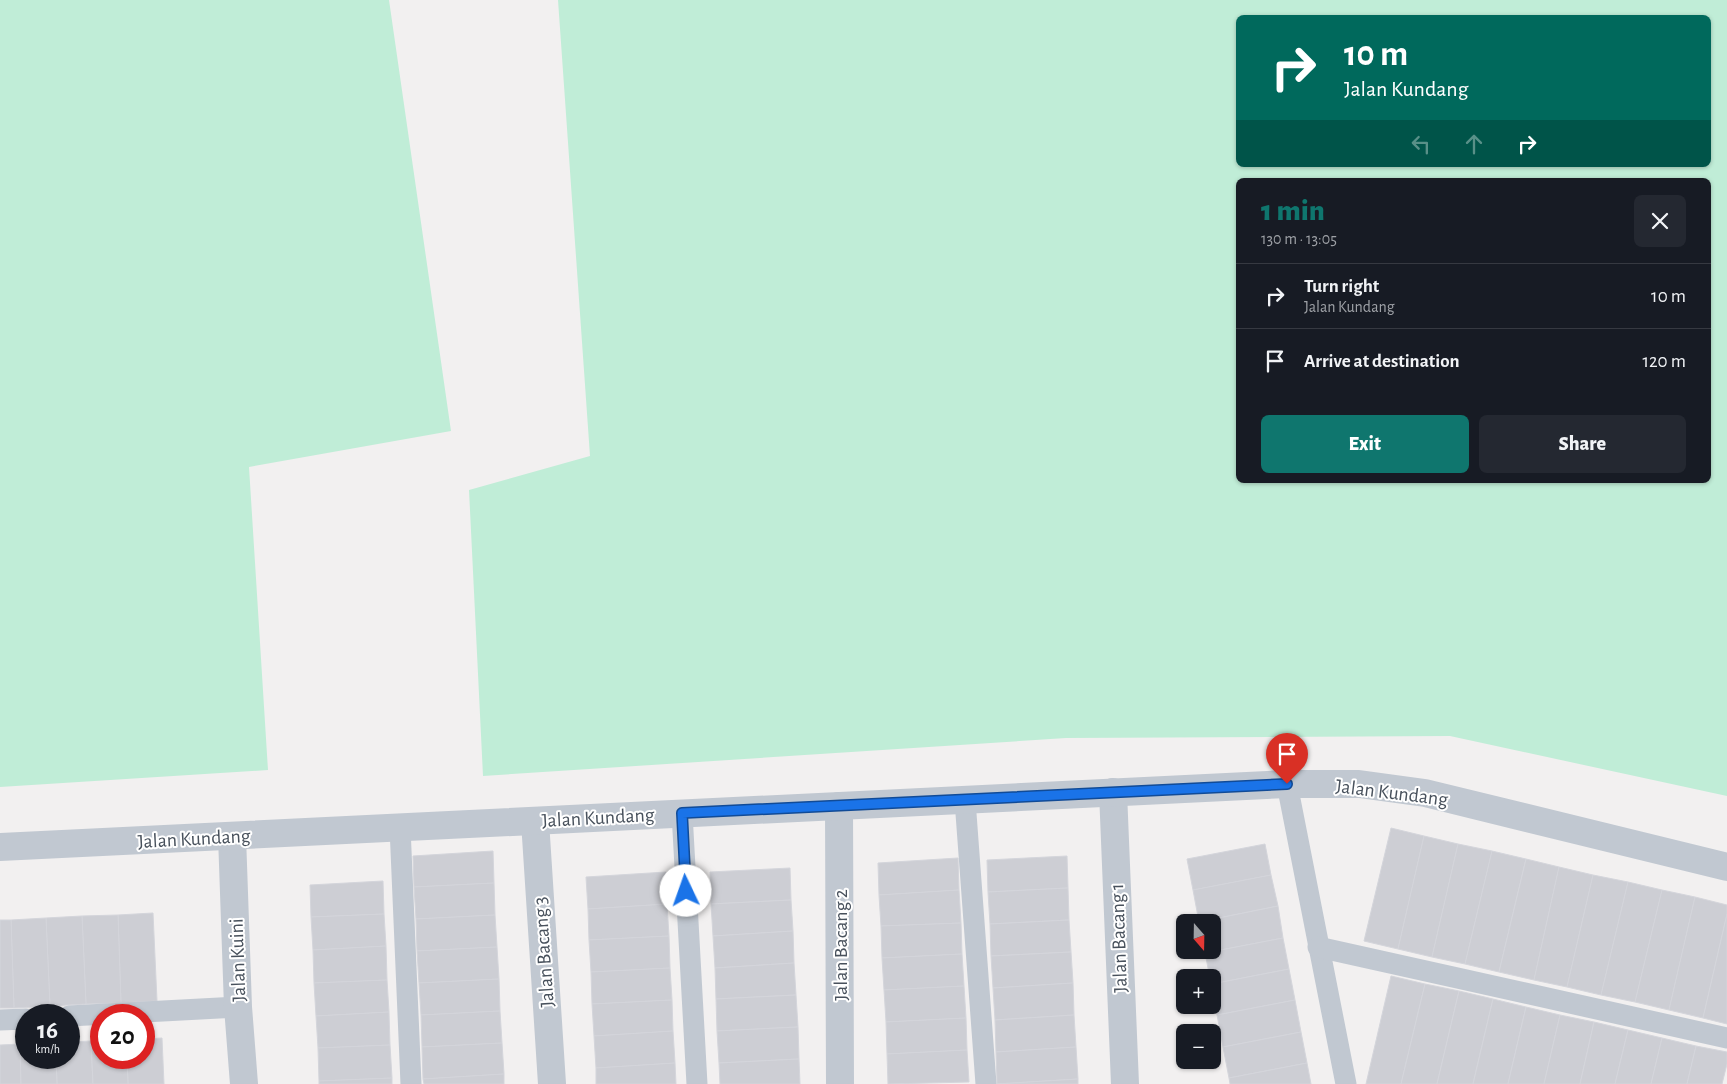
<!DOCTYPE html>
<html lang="en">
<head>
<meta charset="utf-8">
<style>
  :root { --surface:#171b24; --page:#242831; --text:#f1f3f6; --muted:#9ea1a6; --line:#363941; --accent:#0f766e }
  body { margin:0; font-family:"Alegreya Sans",sans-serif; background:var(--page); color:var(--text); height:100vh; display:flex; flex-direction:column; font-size:19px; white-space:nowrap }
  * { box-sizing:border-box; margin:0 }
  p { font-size:16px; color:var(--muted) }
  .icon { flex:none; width:28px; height:28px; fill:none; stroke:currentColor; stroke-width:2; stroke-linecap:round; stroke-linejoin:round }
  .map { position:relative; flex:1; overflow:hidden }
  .side { position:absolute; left:1236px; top:178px; width:475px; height:305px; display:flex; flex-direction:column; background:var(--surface); border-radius:8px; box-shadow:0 1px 4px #0004 }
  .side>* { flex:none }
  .banner { position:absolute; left:1236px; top:15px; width:475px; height:152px; border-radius:8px; box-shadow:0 1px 4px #0004; background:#00695c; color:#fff; overflow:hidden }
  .needle { width:32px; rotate:160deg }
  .buttons { position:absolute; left:1176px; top:914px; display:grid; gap:10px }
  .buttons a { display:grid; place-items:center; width:45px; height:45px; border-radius:8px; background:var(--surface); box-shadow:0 1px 4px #0004; font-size:25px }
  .speed { position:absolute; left:15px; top:1004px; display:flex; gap:10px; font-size:25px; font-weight:700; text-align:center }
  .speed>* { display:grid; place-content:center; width:65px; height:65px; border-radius:50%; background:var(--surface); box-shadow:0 1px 4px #0004; line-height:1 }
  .speed small { font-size:12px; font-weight:400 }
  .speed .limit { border:8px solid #d22; background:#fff; color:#111 }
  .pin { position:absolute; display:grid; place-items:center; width:42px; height:42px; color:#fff; margin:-51px -21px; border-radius:50% 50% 50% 0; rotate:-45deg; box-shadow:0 0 5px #0007 }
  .pin .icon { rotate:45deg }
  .me { position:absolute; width:55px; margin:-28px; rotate:357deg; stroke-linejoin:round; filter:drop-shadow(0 0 4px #0008) }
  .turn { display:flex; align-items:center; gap:18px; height:105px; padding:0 25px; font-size:22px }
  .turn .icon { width:65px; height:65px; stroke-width:2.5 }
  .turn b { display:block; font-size:35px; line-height:42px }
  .lanes { display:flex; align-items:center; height:48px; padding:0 25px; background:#0003; justify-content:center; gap:25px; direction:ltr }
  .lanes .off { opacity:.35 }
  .round { display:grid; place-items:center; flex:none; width:52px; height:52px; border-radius:8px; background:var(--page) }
  .head { display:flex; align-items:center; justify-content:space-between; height:85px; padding:0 25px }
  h1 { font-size:30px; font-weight:800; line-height:38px; color:var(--accent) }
  .cta { display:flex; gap:10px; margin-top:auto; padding:10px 25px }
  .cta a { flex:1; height:58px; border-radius:8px; background:var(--accent); color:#fff; font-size:20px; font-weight:800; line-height:58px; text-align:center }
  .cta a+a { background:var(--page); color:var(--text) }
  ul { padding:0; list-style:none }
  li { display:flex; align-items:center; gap:15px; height:65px; padding:0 25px; border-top:1px solid var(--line) }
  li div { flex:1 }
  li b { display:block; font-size:19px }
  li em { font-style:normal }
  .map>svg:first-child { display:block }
  .green { fill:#c0edd7; fill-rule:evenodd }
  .building { fill:#cdced4; stroke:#d4d5db }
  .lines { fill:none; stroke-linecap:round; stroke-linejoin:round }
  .service { stroke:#c1c8d1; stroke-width:21 }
  .minor { stroke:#c1c8d1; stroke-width:28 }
  .route-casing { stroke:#114b97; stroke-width:12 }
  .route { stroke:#1a73e8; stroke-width:9 }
  .labels { text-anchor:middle; stroke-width:4; stroke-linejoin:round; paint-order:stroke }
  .street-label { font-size:20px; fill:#48515c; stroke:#fff }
</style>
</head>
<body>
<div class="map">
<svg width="1727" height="1084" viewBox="0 0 1727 1084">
  <rect width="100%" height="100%" fill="#f2f0f0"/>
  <g class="green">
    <polygon points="0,0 389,0 451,431 249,467 268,770 0,787"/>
    <path d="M558 0H1727V796L1450 736 1066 738 483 776 469 490 590 456ZM1239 18H1709V165H1239ZM1239 180H1709V480H1239Z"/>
  </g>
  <g class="building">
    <polygon points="1391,828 1424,836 1398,949 1364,941"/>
    <polygon points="1424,836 1458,844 1432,957 1398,949"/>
    <polygon points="1265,844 1271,875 1193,890 1187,859"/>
    <polygon points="1458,844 1492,851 1465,964 1432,957"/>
    <polygon points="493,851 494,883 414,887 413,856"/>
    <polygon points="1492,851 1526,859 1499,972 1465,964"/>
    <polygon points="1067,856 1068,888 988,892 987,860"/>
    <polygon points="958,858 959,890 879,895 878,863"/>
    <polygon points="1526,859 1559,867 1534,980 1499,972"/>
    <polygon points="1559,867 1593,875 1567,987 1534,980"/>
    <polygon points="790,868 791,900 711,904 710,872"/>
    <polygon points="666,872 667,904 588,909 586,877"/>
    <polygon points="1271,875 1278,906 1199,922 1193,890"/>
    <polygon points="1593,875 1628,882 1601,995 1567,987"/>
    <polygon points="383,881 384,914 311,917 310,885"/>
    <polygon points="1628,882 1662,890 1635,1002 1601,995"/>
    <polygon points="494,883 495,915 416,919 414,887"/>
    <polygon points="1068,888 1069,920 990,924 988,892"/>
    <polygon points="959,890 961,923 881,926 879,895"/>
    <polygon points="1662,890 1695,897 1669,1010 1635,1002"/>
    <polygon points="1695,897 1727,905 1727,914 1703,1018 1669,1010"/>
    <polygon points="791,900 793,931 713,936 711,904"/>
    <polygon points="667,904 669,936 589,940 588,909"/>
    <polygon points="1278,906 1283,938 1205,953 1204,950 1212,950 1212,922 1199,922"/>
    <polygon points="153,913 157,1001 121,1003 118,915"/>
    <polygon points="384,914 386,946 313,950 311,917"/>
    <polygon points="1727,914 1727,1024 1703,1018"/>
    <polygon points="118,915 121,1003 86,1004 82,916"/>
    <polygon points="495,915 497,947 417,951 416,919"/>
    <polygon points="82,916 86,1004 50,1006 46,918"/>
    <polygon points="46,918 50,1006 14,1008 11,920"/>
    <polygon points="0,920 11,920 14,1008 0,1008"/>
    <polygon points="1069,920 1071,952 991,956 990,924"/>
    <polygon points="961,923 962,954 882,958 881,926"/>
    <polygon points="793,931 794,963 715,968 713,936"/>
    <polygon points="669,936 670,968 591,972 589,940"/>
    <polygon points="1283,938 1289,969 1212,984 1212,978 1210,978 1205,953"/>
    <polygon points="386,946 387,980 314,983 313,950"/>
    <polygon points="497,947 499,979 419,983 417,951"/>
    <polygon points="1071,952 1073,983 993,988 991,956"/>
    <polygon points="962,954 964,986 884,990 882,958"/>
    <polygon points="794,963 796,995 716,999 715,968"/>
    <polygon points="670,968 672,1000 592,1004 591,972"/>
    <polygon points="1289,969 1295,1000 1217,1015 1212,984"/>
    <polygon points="1391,976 1425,984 1401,1084 1366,1084"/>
    <polygon points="499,979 500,1011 421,1015 419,983"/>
    <polygon points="387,980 389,1012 316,1016 314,983"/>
    <polygon points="1073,983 1074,1015 995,1020 993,988"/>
    <polygon points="1425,984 1459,991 1437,1084 1401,1084"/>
    <polygon points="964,986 966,1018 886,1022 884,990"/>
    <polygon points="1459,991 1493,999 1473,1084 1437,1084"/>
    <polygon points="796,995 798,1027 717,1031 716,999"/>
    <polygon points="1493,999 1526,1007 1508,1084 1473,1084"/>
    <polygon points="672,1000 673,1031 594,1036 592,1004"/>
    <polygon points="1295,1000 1301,1032 1223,1047 1217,1015"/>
    <polygon points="1526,1007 1560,1015 1544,1084 1508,1084"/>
    <polygon points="500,1011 502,1043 422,1047 421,1015"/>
    <polygon points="389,1012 390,1045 318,1048 316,1016"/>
    <polygon points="1074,1015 1076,1047 996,1052 995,1020"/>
    <polygon points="1560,1015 1594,1022 1580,1084 1544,1084"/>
    <polygon points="966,1018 967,1050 887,1054 886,1022"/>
    <polygon points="1594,1022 1628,1030 1615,1084 1580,1084"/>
    <polygon points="798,1027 799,1059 719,1063 717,1031"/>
    <polygon points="1628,1030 1662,1038 1651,1084 1615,1084"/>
    <polygon points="673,1031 675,1063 596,1068 594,1036"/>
    <polygon points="1301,1032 1307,1063 1229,1078 1223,1047"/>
    <polygon points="162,1038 164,1084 128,1084 127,1058 144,1058 144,1039"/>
    <polygon points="1662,1038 1696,1046 1687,1084 1651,1084"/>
    <polygon points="91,1041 93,1084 57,1084 56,1058 69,1058 69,1042"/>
    <polygon points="91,1041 101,1041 101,1058 127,1058 128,1084 93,1084"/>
    <polygon points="502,1043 504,1074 423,1079 422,1047"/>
    <polygon points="20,1044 21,1084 0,1084 0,1045"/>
    <polygon points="20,1044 26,1044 26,1058 56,1058 57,1084 21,1084"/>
    <polygon points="390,1045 392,1078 319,1081 318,1048"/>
    <polygon points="1696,1046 1727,1052 1727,1064 1722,1084 1687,1084"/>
    <polygon points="1076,1047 1078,1079 997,1084 996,1052"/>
    <polygon points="967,1050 969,1082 888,1084 887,1054"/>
    <polygon points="799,1059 800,1084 720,1084 719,1063"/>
    <polygon points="675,1063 676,1084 596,1084 596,1068"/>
    <polygon points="1307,1063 1311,1084 1230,1084 1229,1078"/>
    <polygon points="504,1074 504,1084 424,1084 423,1079"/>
    <polygon points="392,1078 392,1084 319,1084 319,1081"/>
    <polygon points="1078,1079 1078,1084 997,1084"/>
  </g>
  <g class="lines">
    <g class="service">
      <polyline points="1287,784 1346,1084"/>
      <polyline points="965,800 986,1084"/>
      <polyline points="682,813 697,1084"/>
      <polyline points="400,827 411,1084"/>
      <polyline points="1318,947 1727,1038"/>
      <polyline points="69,1016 238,1007"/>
      <polyline points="0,1020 26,1019"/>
    </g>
    <g class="minor">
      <polyline points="1113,792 1125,1084"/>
      <polyline points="839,806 840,1084"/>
      <polyline points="535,821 552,1084"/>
      <polyline points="232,836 238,1007 244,1084"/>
      <polyline points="0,847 1287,784 1359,784 1425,793 1727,867"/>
    </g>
  </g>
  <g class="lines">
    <g class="route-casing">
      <polyline id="route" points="686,891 682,813 1287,784"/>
    </g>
    <use href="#route" class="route"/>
  </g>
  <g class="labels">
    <g class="street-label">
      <text transform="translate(1392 792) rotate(7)" y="7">Jalan Kundang</text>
      <text transform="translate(598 817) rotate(-3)" y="7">Jalan Kundang</text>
      <text transform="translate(194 838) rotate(-3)" y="7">Jalan Kundang</text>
      <text transform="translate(1118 938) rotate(-92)" y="7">Jalan Bacang 1</text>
      <text transform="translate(840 945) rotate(-90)" y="7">Jalan Bacang 2</text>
      <text transform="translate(543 952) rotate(-94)" y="7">Jalan Bacang 3</text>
      <text transform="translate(237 960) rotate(-92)" y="7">Jalan Kuini</text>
    </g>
  </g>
</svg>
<div class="buttons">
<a><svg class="needle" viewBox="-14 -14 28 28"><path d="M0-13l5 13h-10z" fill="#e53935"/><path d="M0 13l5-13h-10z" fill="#9ea1a6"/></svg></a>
<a>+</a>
<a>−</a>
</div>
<div class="speed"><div>16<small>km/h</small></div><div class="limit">20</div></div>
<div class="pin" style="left:1287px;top:784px;background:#d93025"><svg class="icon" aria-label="arrive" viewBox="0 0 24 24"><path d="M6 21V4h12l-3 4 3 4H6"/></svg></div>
<svg class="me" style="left:686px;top:891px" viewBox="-20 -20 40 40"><circle r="19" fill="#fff"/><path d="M0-13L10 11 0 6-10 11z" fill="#1a73e8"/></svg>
<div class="banner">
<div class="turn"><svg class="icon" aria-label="right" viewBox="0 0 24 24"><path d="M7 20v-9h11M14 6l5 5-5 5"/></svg><div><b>10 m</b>Jalan Kundang</div></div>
<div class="lanes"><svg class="icon off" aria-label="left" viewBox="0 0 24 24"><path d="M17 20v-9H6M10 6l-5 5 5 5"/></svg><svg class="icon off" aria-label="ahead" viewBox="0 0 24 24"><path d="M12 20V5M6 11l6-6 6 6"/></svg><svg class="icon" aria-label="right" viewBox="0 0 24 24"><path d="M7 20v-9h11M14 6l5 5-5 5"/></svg></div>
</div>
<section class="side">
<div class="head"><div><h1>1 min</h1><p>130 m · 13:05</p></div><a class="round"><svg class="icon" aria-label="close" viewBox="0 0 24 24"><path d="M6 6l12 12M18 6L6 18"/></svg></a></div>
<ul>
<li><svg class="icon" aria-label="right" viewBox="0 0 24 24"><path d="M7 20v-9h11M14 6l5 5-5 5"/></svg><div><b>Turn right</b><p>Jalan Kundang</p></div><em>10 m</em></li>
<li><svg class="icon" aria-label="arrive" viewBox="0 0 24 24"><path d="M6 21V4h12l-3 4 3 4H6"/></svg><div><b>Arrive at destination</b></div><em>120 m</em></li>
</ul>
<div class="cta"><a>Exit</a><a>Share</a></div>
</section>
</div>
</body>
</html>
